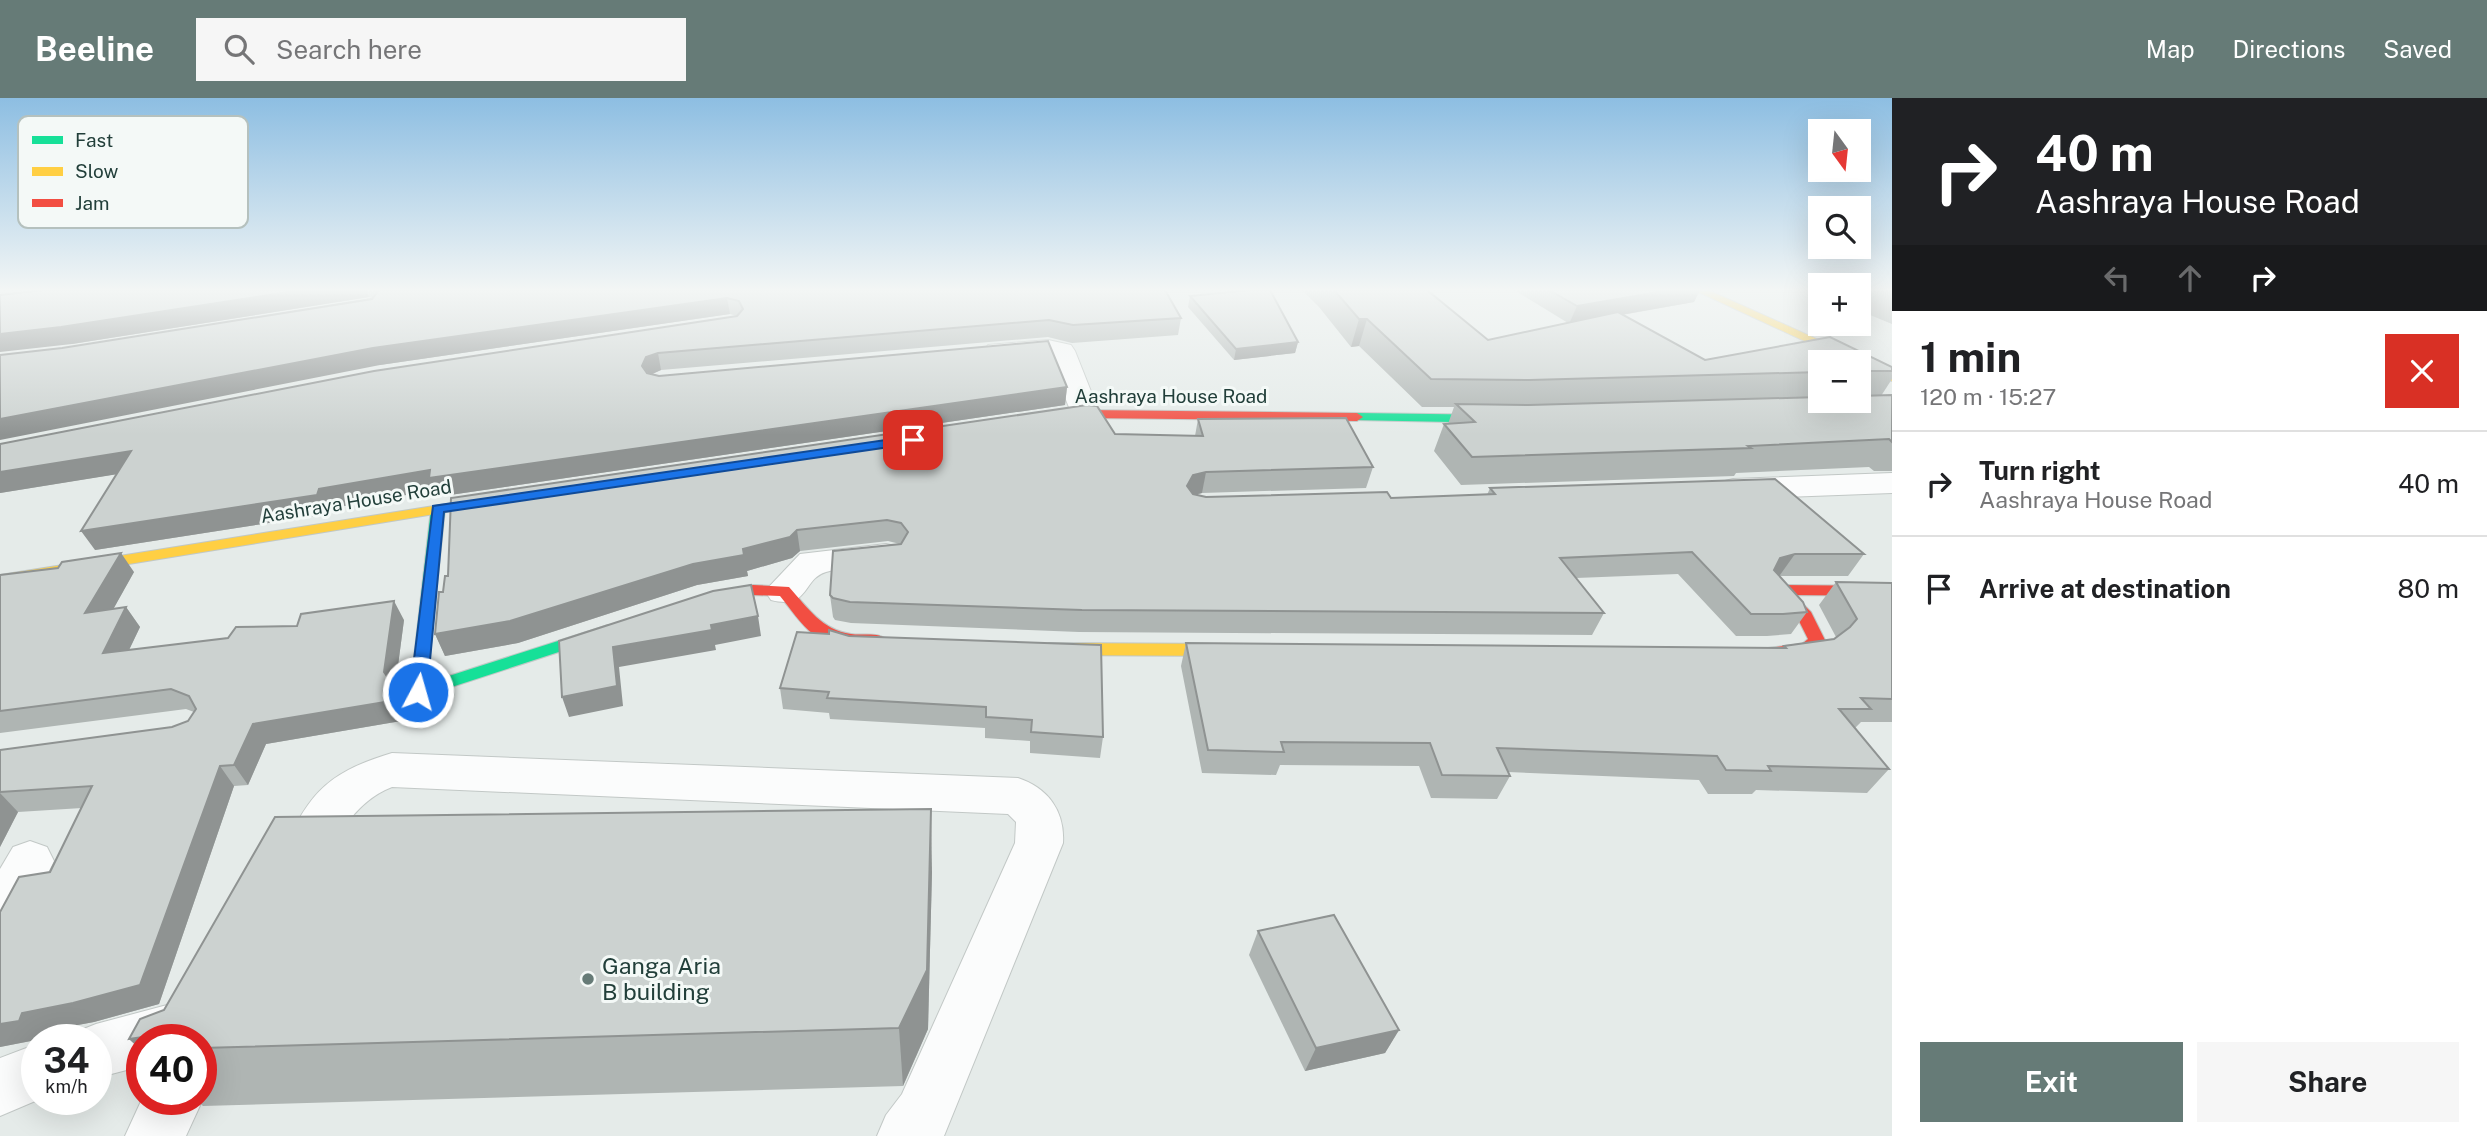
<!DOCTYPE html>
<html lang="en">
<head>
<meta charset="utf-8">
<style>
  :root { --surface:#fff; --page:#f6f6f6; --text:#202124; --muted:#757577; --line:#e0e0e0; --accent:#667b77 }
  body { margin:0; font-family:"Public Sans",sans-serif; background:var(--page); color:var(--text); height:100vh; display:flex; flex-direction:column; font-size:26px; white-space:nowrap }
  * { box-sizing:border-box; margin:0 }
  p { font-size:23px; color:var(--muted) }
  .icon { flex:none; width:38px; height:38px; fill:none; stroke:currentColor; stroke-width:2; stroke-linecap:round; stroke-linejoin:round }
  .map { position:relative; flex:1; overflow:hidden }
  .drawer { display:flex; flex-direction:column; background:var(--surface); width:595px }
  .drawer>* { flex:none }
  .top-card { background:#202124; color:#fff; overflow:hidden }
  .needle { width:46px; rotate:165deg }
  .buttons { position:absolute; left:1808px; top:21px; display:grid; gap:14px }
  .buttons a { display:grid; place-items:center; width:63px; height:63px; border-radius:0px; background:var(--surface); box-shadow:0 7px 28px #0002; font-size:35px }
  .speed { position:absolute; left:21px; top:926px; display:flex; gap:14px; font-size:35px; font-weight:700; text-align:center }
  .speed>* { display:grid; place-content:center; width:91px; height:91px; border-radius:50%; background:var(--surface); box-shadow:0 7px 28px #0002; line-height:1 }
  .speed small { font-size:18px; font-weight:400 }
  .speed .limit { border:10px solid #d22; background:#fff; color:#111 }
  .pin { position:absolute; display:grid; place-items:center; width:60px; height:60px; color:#fff; margin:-30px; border-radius:14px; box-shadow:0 4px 10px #0006 }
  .me { position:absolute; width:77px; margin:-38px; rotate:6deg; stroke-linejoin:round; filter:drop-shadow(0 0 5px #0008) }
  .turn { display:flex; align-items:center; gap:24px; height:147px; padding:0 28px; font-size:32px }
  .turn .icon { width:91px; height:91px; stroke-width:2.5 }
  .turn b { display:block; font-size:49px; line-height:60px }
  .lanes { display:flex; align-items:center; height:66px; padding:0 28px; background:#0003; justify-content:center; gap:35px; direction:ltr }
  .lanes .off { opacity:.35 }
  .round { display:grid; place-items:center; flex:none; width:74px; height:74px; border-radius:0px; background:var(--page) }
  .overview { display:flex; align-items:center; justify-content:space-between; height:119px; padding:0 28px }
  h1 { font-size:42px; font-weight:700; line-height:52px }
  .primary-button { display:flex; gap:14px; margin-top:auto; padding:14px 28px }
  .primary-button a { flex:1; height:80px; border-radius:0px; background:var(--accent); color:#fff; font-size:28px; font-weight:700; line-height:80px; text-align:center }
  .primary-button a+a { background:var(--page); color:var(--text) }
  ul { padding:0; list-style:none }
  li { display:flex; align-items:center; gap:21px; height:105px; padding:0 28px; border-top:2px solid var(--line) }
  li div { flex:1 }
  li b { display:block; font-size:26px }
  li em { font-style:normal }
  header { display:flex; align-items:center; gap:42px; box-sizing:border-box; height:98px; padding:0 35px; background:var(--accent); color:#fff }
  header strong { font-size:33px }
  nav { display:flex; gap:38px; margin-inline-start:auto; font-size:24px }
  .search { width:490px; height:63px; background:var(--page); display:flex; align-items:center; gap:18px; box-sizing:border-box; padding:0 24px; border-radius:0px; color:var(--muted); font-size:26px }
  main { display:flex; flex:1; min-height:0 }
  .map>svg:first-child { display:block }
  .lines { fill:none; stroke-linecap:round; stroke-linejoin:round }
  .street-casing { stroke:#c2c8c6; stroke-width:2 }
  .fast-casing { stroke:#c1c8c6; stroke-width:2 }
  .slow-casing { stroke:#c1c8c6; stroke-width:2 }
  .jam-casing { stroke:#c1c8c6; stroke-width:2 }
  .street { fill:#fbfcfc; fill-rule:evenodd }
  .fast { fill:#16e098; fill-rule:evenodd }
  .slow { fill:#ffcf43; fill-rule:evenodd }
  .jam { fill:#f24e42; fill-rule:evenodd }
  .wall { fill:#afb5b3; fill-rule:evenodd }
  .shaded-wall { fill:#8f9392 }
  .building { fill:#ccd2d0; stroke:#8f9392; stroke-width:2 }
  .route { fill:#1a73e8; stroke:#114b97; stroke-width:2 }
  .poi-dot { fill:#667b77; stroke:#f4f9f7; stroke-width:2.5 }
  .labels { text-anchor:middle; stroke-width:6; stroke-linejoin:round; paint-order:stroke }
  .street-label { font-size:19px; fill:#223f3a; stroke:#f4f9f7 }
  .near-poi-label { font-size:23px; fill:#223f3a; stroke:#f4f9f7; text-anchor:start }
  .key { fill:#f4f9f7; stroke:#b5c1be; stroke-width:2 }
  .key-label { font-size:19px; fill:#223f3a }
</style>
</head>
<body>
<header>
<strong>Beeline</strong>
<div class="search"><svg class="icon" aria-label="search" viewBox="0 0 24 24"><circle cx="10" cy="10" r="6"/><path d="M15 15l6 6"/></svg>Search here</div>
<nav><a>Map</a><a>Directions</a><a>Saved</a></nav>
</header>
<main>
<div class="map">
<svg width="1892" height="1038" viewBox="0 0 1892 1038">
  <rect width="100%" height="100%" fill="#e5ebe9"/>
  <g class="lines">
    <g class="street-casing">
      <g id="street">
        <polygon points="1048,242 1071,247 1075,253 1100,316 1096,322 1085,325 1074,322 1049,259 998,261 988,259 984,253 988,247"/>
        <polygon points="1892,375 1892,395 1733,401 1721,398 1716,391 1721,384 1733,381"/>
        <path d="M886 446 899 449 904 457 899 465C875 471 849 467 826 474 802 481 810 512 771 502L765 493 800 456Z"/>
        <path d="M392 655 1018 680C1048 690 1065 713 1063 745L944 1038H877L886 1017 902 996 1015 745 1016 724 1008 716 392 689C351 705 335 744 317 780L300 786 283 780 276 766C308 700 319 677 392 655Z"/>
        <polygon points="30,743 47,749 54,763 18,834 0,840 0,771 13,749"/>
        <polygon points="182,903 202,911 210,930 202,949 201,942 142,942 142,968 96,980 96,942 73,942 76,934 96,926"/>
        <polygon points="37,946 37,1001 40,1001 0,1018 0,960"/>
        <polygon points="201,997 203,1001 186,1038 125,1038 142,1001 201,1001"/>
      </g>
    </g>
    <g class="fast-casing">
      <g id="fast">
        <polygon points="1357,315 1502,317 1508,321 1502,325 1353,322 1353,316"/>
        <polygon points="438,407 445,411 427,585 608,527 614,528 616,532 614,536 424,598 412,598 410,594 431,411"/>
      </g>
    </g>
    <g class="slow-casing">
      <g id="slow">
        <polygon points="1694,192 1708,192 1892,275 1892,283 1858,268 1858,264 1850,264"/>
        <polygon points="503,397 510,401 508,404 0,487 0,477"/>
        <polygon points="1049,545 1237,546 1245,552 1237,558 1049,557 1041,551"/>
      </g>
    </g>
    <g class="jam-casing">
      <g id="jam">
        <polygon points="1085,312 1357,315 1363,319 1357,323 1085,320 1051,325 1045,321 1051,317"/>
        <path d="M753 487 789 489C808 510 822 532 851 536 863 538 880 533 888 543 878 555 826 545 813 536 801 527 790 510 780 498L753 497 702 507 694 502 702 497Z"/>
        <polygon points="1780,487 1892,488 1892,498 1794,497 1811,514 1825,542 1812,555 1766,561 1760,559 1758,555 1760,551 1802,546 1808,541 1798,521 1772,492"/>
      </g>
    </g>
    <use href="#street" class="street"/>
    <use href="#fast" class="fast"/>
    <use href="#slow" class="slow"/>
    <use href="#jam" class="jam"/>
  </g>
  <g class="wall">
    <polygon points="43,192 1165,192 1181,220 1178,237 1072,245 1048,239 661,272 652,276 659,278 1067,289 1065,307 436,399 434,392 328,411 327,416 95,452 117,376 0,395 0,346 737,218 730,216 380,267 62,250 372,200 369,199 72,246"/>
    <path d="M1302 192H1427L1488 242 1568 225 1514 192H1700L1694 204 1622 217 1705 262 1830 239 1892 269V281L1881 298 1892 297V373H1874L1869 369 1736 375 1734 378 1461 387 1434 353 1444 326H1448L1454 309H1422L1359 248 1351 249 1319 209ZM1820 264H1858V303H1820Z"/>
    <polygon points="1810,192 1820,192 1820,196"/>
    <polygon points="1858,192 1892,192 1892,226 1858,212"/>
    <polygon points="1190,198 1298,244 1295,255 1234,262 1188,209"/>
    <polygon points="1198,321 1373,369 1366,390 1202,395 1196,397 1206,399 1391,400 1487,397 1490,390 1864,456 1848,478 1779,478 1807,514 1791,536 1767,538 1736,538 1678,476 1576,480 1604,515 1592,537 1079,534 851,525 835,522 833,519 830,497 900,446 888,443 800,453 792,460 747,473 748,478 697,487 518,545 445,558 435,536 1115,336 1195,338"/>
    <polygon points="134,474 113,511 126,509 140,529 129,552 228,540 297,528 404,522 395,590 404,608 401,623 266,646 248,687 234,688 159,906 94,924 45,933 41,941 0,949 0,814 50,774 82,710 18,714 0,749 0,652 172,629 188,623 194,614 186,611 0,635 0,477"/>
    <polygon points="1836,484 1892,485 1892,624 1861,624 1855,630 1889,671 1867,695 1756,692 1752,696 1708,696 1699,682 1508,674 1510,678 1497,701 1431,700 1419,668 1280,667 1276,677 1202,675 1181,568 1186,545 1783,550 1784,548 1834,541 1836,539 1819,507"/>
    <polygon points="829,536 1103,639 1100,660 1030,655 1030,643 985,640 985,630 830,621 829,615 783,611 780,590"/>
    <polygon points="932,774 928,931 903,988 203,1008 195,1001 201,1001 201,942 142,942 142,953 129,941"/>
    <polygon points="1258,833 1399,932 1385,955 1305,973 1249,857"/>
  </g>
  <g class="shaded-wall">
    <polygon points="302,192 366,192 369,199 72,246 0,254 0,236"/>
    <polygon points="1670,192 1700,192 1694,204 1569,226 1577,208"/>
    <polygon points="727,200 730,216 380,267 0,342 0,321 373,250"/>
    <polygon points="1359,221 1367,221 1359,248 1351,249"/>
    <polygon points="1298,244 1295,255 1234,262 1236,251"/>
    <polygon points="658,255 661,272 650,277 642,268 646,259"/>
    <polygon points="1067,289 1065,307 436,399 434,392 328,411 327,416 95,452 81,433 430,372"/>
    <polygon points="131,353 143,372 0,395 0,374"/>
    <polygon points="1206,374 1202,395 1189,398 1187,388 1193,377"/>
    <polygon points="797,432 800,453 792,460 747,473 748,478 697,487 518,545 445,558 435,536 693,466 743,451"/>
    <polygon points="121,455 134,474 100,535 85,515"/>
    <polygon points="1795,456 1780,477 1765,482 1780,460"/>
    <polygon points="394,503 404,522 395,590 404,608 401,623 266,646 248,687 234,667 253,626 384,574"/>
    <polygon points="126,509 140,529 118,575 103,555"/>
    <polygon points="758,518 761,538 715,547 716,552 619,569 623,608 569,619 562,599 613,549 711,527"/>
    <polygon points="220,668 234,688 159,906 94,924 45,933 41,941 0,949 0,926 22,915"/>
    <polygon points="0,695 18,714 0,749"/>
    <polygon points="931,711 932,774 928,931 903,988 899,930"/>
    <polygon points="1399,932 1385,955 1305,973 1316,950"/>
    <polygon points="142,939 145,942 142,942 142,951 140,951 129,941"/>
  </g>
  <g class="building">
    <polygon points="43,192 302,192 61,229 0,236 0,197"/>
    <polygon points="377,192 1165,192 1181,220 1073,227 1049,222 658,255 646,259 642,268 647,275 659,278 1048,243 1067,289 429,380 430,372 319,391 317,397 81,433 131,353 0,374 0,346 374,273 737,218 743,211 739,203 727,200 373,250 0,321 0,257 62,250 372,201 378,193"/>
    <polygon points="1250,192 1270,192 1298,244 1236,251 1190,198"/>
    <polygon points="1334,192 1427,192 1488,242 1618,214 1705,262 1830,239 1892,269 1892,273 1858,273 1858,264 1820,264 1820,274 1530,282 1431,281 1367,221 1359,221"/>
    <polygon points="1549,192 1670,192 1577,208"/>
    <polygon points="1892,297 1892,344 1889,341 1748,348 1751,350 1472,359 1444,326 1475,324 1456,306 1529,307 1820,299 1820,303 1858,303 1858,298"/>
    <polygon points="1087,307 1097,308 1115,336 1203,338 1198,321 1346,320 1373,369 1206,374 1193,377 1187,388 1193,396 1206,399 1387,394 1391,400 1495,396 1490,390 1775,381 1864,456 1795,456 1780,460 1774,472 1803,504 1807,514 1783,516 1751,516 1692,454 1560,460 1604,515 1082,512 850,504 833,500 830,497 833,453 901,446 908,434 901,425 887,422 797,432 790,439 743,451 744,457 693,466 510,523 435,536 439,494 443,494 445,478 448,478 451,400"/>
    <polygon points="121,455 85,515 126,509 103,555 228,540 236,529 297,528 301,516 394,503 384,574 394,588 391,603 253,626 234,667 220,668 140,887 73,905 22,915 19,923 0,926 0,814 19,779 50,774 92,688 0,694 0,652 172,629 188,623 196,611 189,598 171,591 0,613 0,477 58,470 62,464"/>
    <polygon points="1836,484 1892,485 1892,601 1861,600 1871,611 1839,611 1889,671 1768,668 1771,673 1726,672 1717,658 1497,650 1510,678 1442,677 1430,645 1281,644 1284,654 1208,652 1186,545 1786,550 1784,548 1834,541 1850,529 1857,521"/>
    <polygon points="751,487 758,518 711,527 712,532 613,549 617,588 562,599 559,543 713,493"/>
    <polygon points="829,532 849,538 1101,547 1103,639 1031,634 1032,622 986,619 986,609 827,600 829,594 780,590 797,534 829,536"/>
    <polygon points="931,711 927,872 899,930 201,950 201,942 143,942 142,939 129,941 140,921 164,912 275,719"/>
    <polygon points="1334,817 1399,932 1316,950 1258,833"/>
  </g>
  <linearGradient id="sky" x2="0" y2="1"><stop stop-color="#8dbee2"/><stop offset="0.57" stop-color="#f3f6f5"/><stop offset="1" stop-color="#f3f6f5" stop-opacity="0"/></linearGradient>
  <rect width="1892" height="337" fill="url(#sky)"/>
  <polygon class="route" points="913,338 919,342 917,345 444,414 427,594 418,600 410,594 433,408"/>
  <circle class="poi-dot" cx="588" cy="881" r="7"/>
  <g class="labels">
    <g class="street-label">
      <text x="1171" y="305">Aashraya House Road</text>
      <text transform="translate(356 403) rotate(-9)" y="7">Aashraya House Road</text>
    </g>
    <g class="near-poi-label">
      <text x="602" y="876">Ganga Aria<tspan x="602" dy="26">B building</tspan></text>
    </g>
  </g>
  <rect x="18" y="18" width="230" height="112" rx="10" class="key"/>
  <rect x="32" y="38" width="31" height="8" fill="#16e098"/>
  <rect x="32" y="69" width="31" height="9" fill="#ffcf43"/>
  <rect x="32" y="101" width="31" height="8" fill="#f24e42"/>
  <g class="key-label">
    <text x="75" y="49">Fast</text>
    <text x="75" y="80">Slow</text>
    <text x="75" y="112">Jam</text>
  </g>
</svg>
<div class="buttons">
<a><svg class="needle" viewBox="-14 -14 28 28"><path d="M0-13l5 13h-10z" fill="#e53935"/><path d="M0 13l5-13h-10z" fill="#757577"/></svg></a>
<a><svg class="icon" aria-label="search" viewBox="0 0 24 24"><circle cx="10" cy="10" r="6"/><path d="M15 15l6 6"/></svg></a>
<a>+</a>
<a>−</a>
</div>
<div class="speed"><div>34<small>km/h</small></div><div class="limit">40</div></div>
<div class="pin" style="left:913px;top:342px;background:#d93025"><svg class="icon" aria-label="arrive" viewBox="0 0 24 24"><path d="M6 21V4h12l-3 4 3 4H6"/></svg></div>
<svg class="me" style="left:418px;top:594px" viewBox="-20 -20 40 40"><circle r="17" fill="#1a73e8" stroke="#fff" stroke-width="3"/><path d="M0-11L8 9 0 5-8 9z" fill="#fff"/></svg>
</div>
<section class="drawer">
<div class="top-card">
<div class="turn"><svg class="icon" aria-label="right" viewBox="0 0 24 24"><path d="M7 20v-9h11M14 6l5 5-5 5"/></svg><div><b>40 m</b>Aashraya House Road</div></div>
<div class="lanes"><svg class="icon off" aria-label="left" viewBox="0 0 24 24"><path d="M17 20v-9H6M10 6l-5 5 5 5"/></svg><svg class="icon off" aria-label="ahead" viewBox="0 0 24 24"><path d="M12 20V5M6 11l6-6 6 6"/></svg><svg class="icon" aria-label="right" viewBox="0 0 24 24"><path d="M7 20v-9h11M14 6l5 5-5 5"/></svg></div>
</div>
<div class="overview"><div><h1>1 min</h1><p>120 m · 15:27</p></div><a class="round" style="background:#d93025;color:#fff"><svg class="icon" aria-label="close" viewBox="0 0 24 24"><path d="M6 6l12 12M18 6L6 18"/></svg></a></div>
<ul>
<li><svg class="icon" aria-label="right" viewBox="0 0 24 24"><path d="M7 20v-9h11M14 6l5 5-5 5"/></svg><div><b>Turn right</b><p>Aashraya House Road</p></div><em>40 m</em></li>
<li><svg class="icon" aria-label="arrive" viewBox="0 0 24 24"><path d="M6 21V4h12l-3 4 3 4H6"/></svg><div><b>Arrive at destination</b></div><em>80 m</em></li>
</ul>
<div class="primary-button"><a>Exit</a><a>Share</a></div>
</section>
</main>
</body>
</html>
